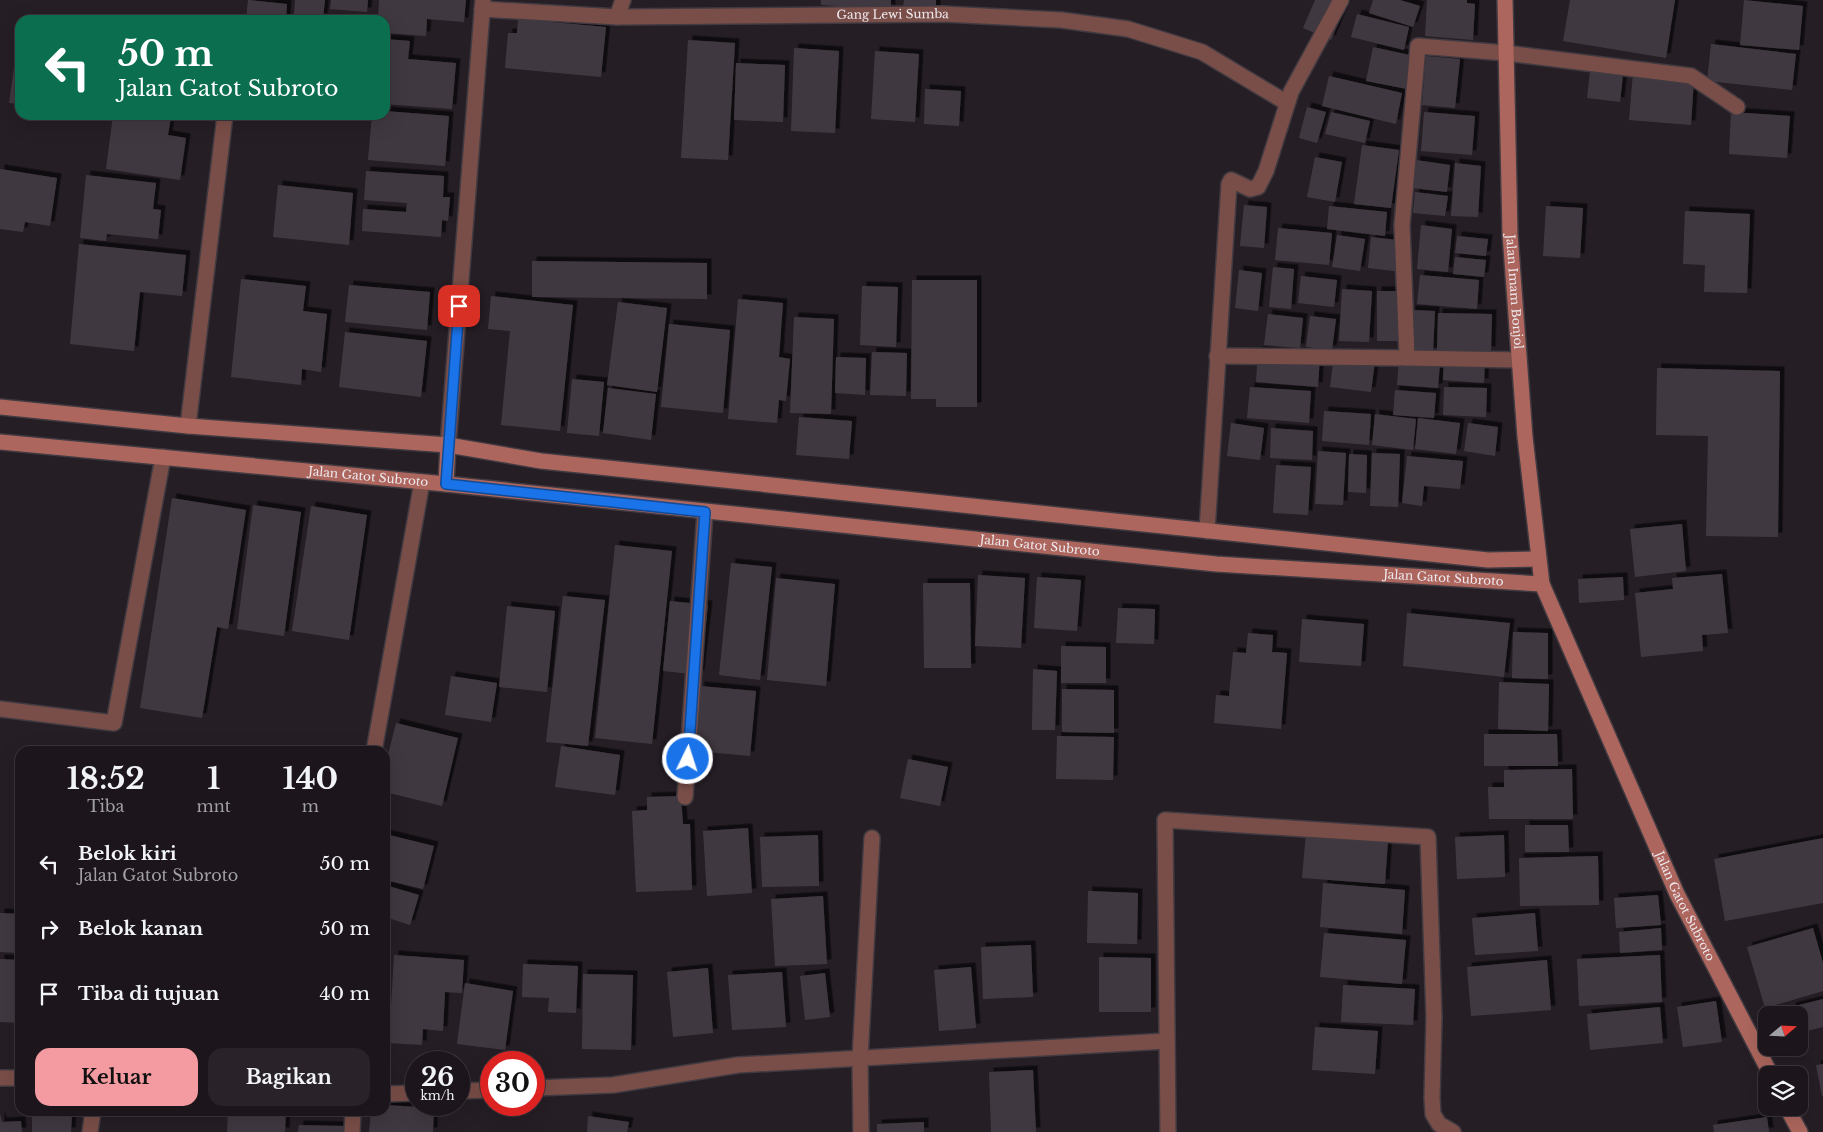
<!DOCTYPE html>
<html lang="id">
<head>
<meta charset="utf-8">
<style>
  :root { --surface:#1c161c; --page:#292329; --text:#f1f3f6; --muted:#a09fa3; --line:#3a353b; --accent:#f49aa1 }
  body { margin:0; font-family:"Libre Baskerville",serif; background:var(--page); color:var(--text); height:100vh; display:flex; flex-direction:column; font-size:19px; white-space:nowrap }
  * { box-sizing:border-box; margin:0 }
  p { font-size:16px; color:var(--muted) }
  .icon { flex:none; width:28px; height:28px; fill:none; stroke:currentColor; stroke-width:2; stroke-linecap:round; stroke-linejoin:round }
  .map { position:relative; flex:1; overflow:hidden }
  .details { position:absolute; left:15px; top:746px; width:375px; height:370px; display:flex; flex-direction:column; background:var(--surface); border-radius:15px; box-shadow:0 5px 20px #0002,0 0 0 1px var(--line) }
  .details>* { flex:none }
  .hud { position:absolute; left:15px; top:15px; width:375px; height:105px; border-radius:15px; box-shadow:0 5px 20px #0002,0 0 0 1px var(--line); background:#0b6e4f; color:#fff; overflow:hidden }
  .needle { width:32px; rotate:71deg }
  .buttons { position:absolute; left:1758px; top:1006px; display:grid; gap:10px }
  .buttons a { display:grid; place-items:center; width:50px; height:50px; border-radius:10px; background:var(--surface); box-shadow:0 5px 20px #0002,0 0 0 1px var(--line); font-size:25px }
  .speed { position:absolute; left:405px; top:1051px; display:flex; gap:10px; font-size:25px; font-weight:700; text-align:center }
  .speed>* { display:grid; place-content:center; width:65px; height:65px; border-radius:50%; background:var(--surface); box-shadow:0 5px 20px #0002,0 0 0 1px var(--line); line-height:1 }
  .speed small { font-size:12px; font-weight:400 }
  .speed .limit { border:8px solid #d22; background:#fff; color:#111 }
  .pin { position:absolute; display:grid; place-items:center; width:42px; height:42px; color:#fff; margin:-21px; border-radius:10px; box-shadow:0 2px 8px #0006 }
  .me { position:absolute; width:55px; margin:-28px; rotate:4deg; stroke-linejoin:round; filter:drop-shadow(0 0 4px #0008) }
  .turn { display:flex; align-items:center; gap:18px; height:105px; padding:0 20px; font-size:22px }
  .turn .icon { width:65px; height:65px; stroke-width:2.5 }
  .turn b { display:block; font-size:35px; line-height:42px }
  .eta { display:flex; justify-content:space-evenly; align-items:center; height:85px; text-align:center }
  .eta b { font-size:30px; font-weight:700; line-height:35px }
  .button { display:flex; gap:10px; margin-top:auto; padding:10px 20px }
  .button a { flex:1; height:58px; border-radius:15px; background:var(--accent); color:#111; font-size:20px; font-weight:700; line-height:58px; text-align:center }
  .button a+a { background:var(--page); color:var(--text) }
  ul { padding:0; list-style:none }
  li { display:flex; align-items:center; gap:15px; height:65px; padding:0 20px }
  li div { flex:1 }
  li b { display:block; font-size:19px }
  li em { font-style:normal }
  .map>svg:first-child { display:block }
  .building { fill:#413941; filter:url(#shadow) }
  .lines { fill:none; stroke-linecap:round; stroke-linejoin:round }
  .street-casing { stroke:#413a41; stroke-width:18 }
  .secondary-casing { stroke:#413a41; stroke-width:18 }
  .street { stroke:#7a4e48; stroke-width:15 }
  .secondary { stroke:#ac665d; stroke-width:15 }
  .route-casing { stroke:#114b97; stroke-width:12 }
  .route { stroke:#1a73e8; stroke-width:9 }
  .labels { text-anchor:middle; stroke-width:5; stroke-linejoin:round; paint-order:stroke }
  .street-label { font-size:12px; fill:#eee9ee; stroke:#251e25 }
</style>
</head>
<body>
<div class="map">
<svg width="1823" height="1132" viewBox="0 0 1823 1132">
  <defs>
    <filter id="shadow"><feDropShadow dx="4.5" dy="-4.5" stdDeviation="0" flood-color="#0009"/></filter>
  </defs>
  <rect width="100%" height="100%" fill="#251e25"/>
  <g class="building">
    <polygon points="248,0 287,4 286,20 246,20"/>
    <polygon points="295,0 325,0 323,18 294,15"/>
    <polygon points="331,0 368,0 367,12 330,9"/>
    <polygon points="379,0 466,0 464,22 427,19 426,36 385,33 385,20 378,20"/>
    <polygon points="821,0 891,0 891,9 821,5"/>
    <polygon points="904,0 936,0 936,11 903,7"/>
    <polygon points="1315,0 1348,0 1331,40 1303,28"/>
    <polygon points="1373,0 1400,0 1420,6 1413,27 1369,13"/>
    <polygon points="1427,0 1467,0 1467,3 1475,4 1473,40 1425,36"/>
    <polygon points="1570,0 1675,0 1666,58 1563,41"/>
    <polygon points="1744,0 1803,6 1799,50 1740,45"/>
    <polygon points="1357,14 1409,27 1404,50 1351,37"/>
    <polygon points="518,19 606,27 601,77 505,68 508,33 517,33"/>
    <polygon points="18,39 20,40 20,104 9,103"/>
    <polygon points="385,39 410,41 408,59 456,63 452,109 385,104"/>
    <polygon points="688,40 735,43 728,160 681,158"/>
    <polygon points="1711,44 1796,54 1792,90 1707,81"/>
    <polygon points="1373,47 1414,56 1407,89 1366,81"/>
    <polygon points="794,48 839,51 835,133 791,131"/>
    <polygon points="875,51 919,54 915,122 871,119"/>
    <polygon points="1426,56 1460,59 1455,108 1422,105"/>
    <polygon points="1591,62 1624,66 1620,102 1587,98"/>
    <polygon points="736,63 785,65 783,122 734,120"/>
    <polygon points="1633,73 1694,79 1691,125 1629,120"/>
    <polygon points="1329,76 1402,93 1396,124 1322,106"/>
    <polygon points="925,89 961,91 959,126 924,124"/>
    <polygon points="1307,107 1326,112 1317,143 1299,138"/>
    <polygon points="385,111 449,116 445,166 368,160 372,115 385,115"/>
    <polygon points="1331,112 1370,121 1365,143 1325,134"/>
    <polygon points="1424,112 1475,116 1472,155 1421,151"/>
    <polygon points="1731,112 1790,116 1787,158 1729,154"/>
    <polygon points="113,115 171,117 168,135 186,138 180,180 106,169"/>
    <polygon points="1362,145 1399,150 1391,208 1354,204"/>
    <polygon points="1315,157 1342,162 1335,202 1307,197"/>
    <polygon points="1416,160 1450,165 1447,192 1412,188"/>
    <polygon points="1455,163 1481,166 1478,217 1451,216"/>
    <polygon points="0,169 57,178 50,226 25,222 23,232 0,229"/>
    <polygon points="366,171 444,176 443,197 450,197 448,221 442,220 441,237 362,231 363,209 406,212 407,203 364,200"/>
    <polygon points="86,175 156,183 153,209 161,210 158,239 107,234 106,241 80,238"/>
    <polygon points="278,185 353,193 349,245 273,237"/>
    <polygon points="1415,192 1448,196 1445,216 1413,213"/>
    <polygon points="1244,205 1267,207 1264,248 1240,246"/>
    <polygon points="1329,206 1387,212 1385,236 1327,229"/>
    <polygon points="1546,206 1583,208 1580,258 1543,256"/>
    <polygon points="1685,211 1750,214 1747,293 1704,292 1705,265 1683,264"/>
    <polygon points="1421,225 1452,229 1448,272 1417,269"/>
    <polygon points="1278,228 1332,233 1329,265 1275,260"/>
    <polygon points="1337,235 1365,239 1360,271 1332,267"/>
    <polygon points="1457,236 1488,239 1486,256 1455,253"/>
    <polygon points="1371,237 1406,241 1403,272 1368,268"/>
    <polygon points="79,244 186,255 182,296 140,292 134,351 70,344"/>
    <polygon points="1455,257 1486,260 1484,277 1453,274"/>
    <polygon points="532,261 707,263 707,299 532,297"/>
    <polygon points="1273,267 1294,269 1291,309 1269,307"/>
    <polygon points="1239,270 1262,273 1258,311 1235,308"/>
    <polygon points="1420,275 1479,280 1477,309 1417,304"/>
    <polygon points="1301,276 1337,280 1334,307 1298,303"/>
    <polygon points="241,279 306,286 303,311 327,314 321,372 302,369 301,385 231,377"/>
    <polygon points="912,280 977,280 977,407 936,407 936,399 911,399"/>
    <polygon points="349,285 430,292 427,330 345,322"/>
    <polygon points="862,286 898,287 896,347 860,345"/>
    <polygon points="1342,289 1372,291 1369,342 1339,341"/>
    <rect x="1377" y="291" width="27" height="50"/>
    <polygon points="491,296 573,305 560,431 501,425 510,331 488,329"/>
    <polygon points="738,299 783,303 779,357 790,359 786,401 779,400 777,423 728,419"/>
    <polygon points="618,302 667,308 657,392 607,385"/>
    <polygon points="1411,310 1435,311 1433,352 1409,351"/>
    <polygon points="1438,313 1492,314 1491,351 1437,350"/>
    <polygon points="1268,314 1303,318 1300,348 1264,345"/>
    <polygon points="1310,316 1336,319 1332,350 1306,347"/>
    <polygon points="794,317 834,319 831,414 790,413"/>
    <polygon points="669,324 730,330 723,413 661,407"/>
    <polygon points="345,332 427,341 421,397 339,387"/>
    <polygon points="1258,351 1320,355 1318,387 1256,382"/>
    <polygon points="872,352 907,353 906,396 870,395"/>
    <polygon points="1444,355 1485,358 1484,383 1443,380"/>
    <polygon points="1334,356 1375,361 1371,392 1330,387"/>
    <polygon points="836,357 866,358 865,395 835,393"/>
    <polygon points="1399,360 1440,363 1438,388 1397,385"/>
    <polygon points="1657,368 1780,371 1778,537 1706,536 1708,436 1656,435"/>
    <polygon points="572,379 604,382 599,436 567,433"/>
    <polygon points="1250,387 1311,391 1309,423 1247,418"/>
    <polygon points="1444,387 1487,388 1486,417 1443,415"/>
    <polygon points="608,388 656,394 651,440 603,433"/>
    <polygon points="1395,390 1436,393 1434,418 1393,415"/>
    <polygon points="1324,411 1371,414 1369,445 1322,441"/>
    <polygon points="1375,414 1416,419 1413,450 1372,445"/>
    <polygon points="799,417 852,421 849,459 796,455"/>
    <polygon points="1418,418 1460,423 1456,454 1415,449"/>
    <polygon points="1231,423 1264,428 1260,460 1227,456"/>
    <polygon points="1468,423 1498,427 1495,456 1464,451"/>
    <polygon points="1271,428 1313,431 1312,460 1270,458"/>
    <polygon points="1318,451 1346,453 1343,505 1315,504"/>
    <polygon points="1372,453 1400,454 1398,507 1370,506"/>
    <polygon points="1349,454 1367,455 1366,493 1348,492"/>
    <polygon points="1407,456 1463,461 1460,489 1424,486 1422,506 1402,503"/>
    <polygon points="1276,465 1311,467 1308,515 1273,513"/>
    <polygon points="172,498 246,510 228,629 217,627 202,718 140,708"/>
    <polygon points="253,505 301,512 284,636 237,629"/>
    <polygon points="311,506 367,515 349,640 292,631"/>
    <polygon points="1682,524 1686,571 1635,577 1630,529"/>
    <polygon points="615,545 672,551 652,744 595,738"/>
    <polygon points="731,563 772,567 760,680 719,675"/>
    <polygon points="1722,574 1728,633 1702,635 1703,651 1641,657 1635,593 1673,589 1672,578"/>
    <polygon points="978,575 1025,578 1021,648 975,646"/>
    <polygon points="1037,577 1081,580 1077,631 1034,628"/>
    <polygon points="1623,577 1624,600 1579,603 1578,579"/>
    <polygon points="776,578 835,584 826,686 767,680"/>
    <polygon points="923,583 970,583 971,668 924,668"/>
    <polygon points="563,596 605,600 588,746 546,742"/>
    <polygon points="670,601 708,605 700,675 663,671"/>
    <polygon points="507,606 555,611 547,692 499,687"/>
    <polygon points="1118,608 1155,609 1154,644 1116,643"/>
    <polygon points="1407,613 1510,623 1504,677 1403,666"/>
    <polygon points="1302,619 1364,624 1361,666 1299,662"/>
    <polygon points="1513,632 1548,633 1548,679 1512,678"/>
    <polygon points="1248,633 1273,635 1272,652 1287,653 1281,729 1214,723 1216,695 1229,696 1233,652 1246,653"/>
    <polygon points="1061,646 1106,647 1106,683 1061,683"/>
    <polygon points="1033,669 1057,671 1055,730 1032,730"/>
    <polygon points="451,676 497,683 491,722 445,715"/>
    <polygon points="1499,682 1549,684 1548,731 1498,729"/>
    <polygon points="700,686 756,691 750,756 694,751"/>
    <polygon points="1062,689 1114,690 1114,733 1062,732"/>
    <polygon points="396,723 458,738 442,806 385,792 385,767"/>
    <polygon points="1484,734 1557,734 1558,766 1484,766"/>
    <polygon points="1057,736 1114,737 1113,780 1056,779"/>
    <polygon points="561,746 620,755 615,795 555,787"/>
    <polygon points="908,759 948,767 940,806 900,798"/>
    <polygon points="1572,769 1573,819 1489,819 1488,787 1504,787 1504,770"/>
    <polygon points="681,796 683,824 690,824 692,890 636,892 632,811 647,810 647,797"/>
    <polygon points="1525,825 1568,825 1569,852 1525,852"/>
    <polygon points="748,828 752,893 707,896 703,831"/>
    <polygon points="1306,833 1388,840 1385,884 1302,878"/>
    <polygon points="385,834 434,846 423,889 385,880"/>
    <polygon points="818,835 819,886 762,887 760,837"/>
    <polygon points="1504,835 1505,877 1457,879 1455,837"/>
    <polygon points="1823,838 1823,903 1725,921 1714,859"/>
    <polygon points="1598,856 1599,905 1520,906 1519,858"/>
    <polygon points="1323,883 1405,890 1402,934 1320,927"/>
    <polygon points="385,885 419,895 410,925 385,917"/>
    <polygon points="1088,891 1138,893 1137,944 1087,943"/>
    <polygon points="1658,895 1661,925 1616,928 1614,898"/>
    <polygon points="823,896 827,964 775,966 771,899"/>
    <polygon points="0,913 20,914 20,953 0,952"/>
    <polygon points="1535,913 1538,951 1475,955 1472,918"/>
    <polygon points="1661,928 1662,950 1620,953 1619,932"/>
    <polygon points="1813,928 1823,963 1823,991 1765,1008 1747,947"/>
    <polygon points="1324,933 1406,940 1402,984 1320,977"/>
    <polygon points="1031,945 1033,997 983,999 981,947"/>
    <polygon points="394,955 464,960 462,993 445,992 443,1031 423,1029 422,1045 389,1043"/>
    <polygon points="1660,955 1662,1002 1579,1006 1577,959"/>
    <polygon points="1099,957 1151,958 1151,1012 1099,1012"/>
    <polygon points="0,959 20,960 20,1023 0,1022"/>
    <polygon points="1547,960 1551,1010 1471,1016 1467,967"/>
    <polygon points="523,964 578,966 576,1013 548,1012 549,998 522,997"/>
    <polygon points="971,967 976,1028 939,1031 934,970"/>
    <polygon points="708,968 713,1033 673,1037 667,972"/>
    <polygon points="782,972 786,1027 732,1030 728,975"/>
    <polygon points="825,973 830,1017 805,1020 800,976"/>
    <polygon points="583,974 633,975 631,1050 582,1049"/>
    <polygon points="465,983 513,991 505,1050 457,1044"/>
    <polygon points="1343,985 1415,989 1413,1025 1341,1022"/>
    <polygon points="1823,999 1823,1027 1799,1033 1799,1015 1793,1015 1791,1007"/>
    <polygon points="1716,1001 1722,1042 1683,1047 1677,1007"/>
    <polygon points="1660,1007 1663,1043 1590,1050 1587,1014"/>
    <polygon points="1315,1027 1378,1031 1375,1074 1312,1070"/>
    <polygon points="1823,1064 1823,1096 1822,1096 1816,1065"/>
    <polygon points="1033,1070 1036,1132 991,1132 989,1072"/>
    <polygon points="385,1105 434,1108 433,1132 369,1132 371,1111 385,1111"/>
    <polygon points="246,1111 286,1111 285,1132 227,1132 228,1112"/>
    <polygon points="0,1114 2,1122 21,1121 22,1132 0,1132"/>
    <polygon points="32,1114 72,1115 71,1132 32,1132"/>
    <polygon points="588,1116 629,1122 627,1132 587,1132"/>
    <polygon points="1767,1117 1769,1132 1714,1132 1713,1125"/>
    <polygon points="924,1122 924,1132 877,1132 877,1124"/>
    <polygon points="299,1125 344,1126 344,1132 298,1132"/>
  </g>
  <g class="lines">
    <g class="street-casing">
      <g id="street">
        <path id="s1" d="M482 9 617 17 943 14 1061 20 1128 29 1202 52 1287 103"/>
        <polyline points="617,17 623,0"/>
        <polyline points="1217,356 1407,358"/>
        <polyline points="1519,360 1407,358 1402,225 1418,46 1506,53 1691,76 1737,107"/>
        <polyline points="188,426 225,115"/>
        <polyline points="448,445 483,0"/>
        <polyline points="1207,531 1229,184 1231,180 1250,189 1258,187 1266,171 1291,92 1341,0"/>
        <polyline points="0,709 114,723 163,457"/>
        <polyline points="374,751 422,482"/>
        <polyline points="685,797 705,512"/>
        <polyline points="0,1078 20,1078"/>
        <polyline points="534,1088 613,1085 738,1065 1167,1041"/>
        <polyline points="459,1091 491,1090"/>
        <polyline points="385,1094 416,1093"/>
        <polyline points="90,1132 93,1111"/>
        <polyline points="352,1132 353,1111"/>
        <polyline points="861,1132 860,1058 872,838"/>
        <polyline points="1168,1132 1165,820 1428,837 1434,1017 1432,1098 1433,1114 1439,1124 1453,1132"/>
      </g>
    </g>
    <g class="secondary-casing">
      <g id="secondary">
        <path id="s2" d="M1505 0 1510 234 1525 437 1542 584 1677 894 1771 1075"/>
        <polyline points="0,407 188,426 448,445 541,461 1488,560 1537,559"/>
        <path id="s3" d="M0 442 446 484 1216 564 1542 584"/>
        <polyline points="446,484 448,445"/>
        <polyline points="1787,1108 1800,1132"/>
      </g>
    </g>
    <use href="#street" class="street"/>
    <use href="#secondary" class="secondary"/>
  </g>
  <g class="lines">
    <g class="route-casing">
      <polyline id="route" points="459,306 446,484 705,512 688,759"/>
    </g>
    <use href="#route" class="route"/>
  </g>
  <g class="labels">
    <g class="street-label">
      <text dy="4" stroke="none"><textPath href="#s1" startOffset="411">Gang Lewi Sumba</textPath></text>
      <text dy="4" stroke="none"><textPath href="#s2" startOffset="292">Jalan Imam Bonjol</textPath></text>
      <text dy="4" stroke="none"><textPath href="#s3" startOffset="370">Jalan Gatot Subroto</textPath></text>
      <text dy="4" stroke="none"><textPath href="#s3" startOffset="1045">Jalan Gatot Subroto</textPath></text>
      <text dy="4" stroke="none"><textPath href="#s3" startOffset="1450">Jalan Gatot Subroto</textPath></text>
      <text dy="4" stroke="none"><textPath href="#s2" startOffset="938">Jalan Gatot Subroto</textPath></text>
    </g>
  </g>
</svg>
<div class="buttons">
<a><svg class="needle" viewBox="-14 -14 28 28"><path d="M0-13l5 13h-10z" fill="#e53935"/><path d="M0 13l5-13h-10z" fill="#a09fa3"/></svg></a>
<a><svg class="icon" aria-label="layers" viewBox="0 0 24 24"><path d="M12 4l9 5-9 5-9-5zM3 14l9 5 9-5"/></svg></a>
</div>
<div class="speed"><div>26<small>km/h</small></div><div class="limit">30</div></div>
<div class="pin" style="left:459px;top:306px;background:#d93025"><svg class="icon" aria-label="arrive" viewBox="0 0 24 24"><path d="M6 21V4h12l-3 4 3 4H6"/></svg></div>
<svg class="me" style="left:688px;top:759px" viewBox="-20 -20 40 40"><circle r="17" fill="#1a73e8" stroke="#fff" stroke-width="3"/><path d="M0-11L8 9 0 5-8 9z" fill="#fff"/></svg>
<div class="hud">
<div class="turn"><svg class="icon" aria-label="left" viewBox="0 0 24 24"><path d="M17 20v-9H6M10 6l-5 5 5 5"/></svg><div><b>50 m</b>Jalan Gatot Subroto</div></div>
</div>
<section class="details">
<div class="eta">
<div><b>18:52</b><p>Tiba</p></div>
<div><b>1</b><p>mnt</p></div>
<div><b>140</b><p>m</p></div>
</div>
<ul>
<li><svg class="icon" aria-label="left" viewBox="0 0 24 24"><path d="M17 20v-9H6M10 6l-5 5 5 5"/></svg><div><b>Belok kiri</b><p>Jalan Gatot Subroto</p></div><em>50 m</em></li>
<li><svg class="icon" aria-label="right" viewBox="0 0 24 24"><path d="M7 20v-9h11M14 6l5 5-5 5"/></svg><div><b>Belok kanan</b></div><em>50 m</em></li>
<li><svg class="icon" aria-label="arrive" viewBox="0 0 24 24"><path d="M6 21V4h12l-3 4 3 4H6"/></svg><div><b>Tiba di tujuan</b></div><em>40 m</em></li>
</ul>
<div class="button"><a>Keluar</a><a>Bagikan</a></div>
</section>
</div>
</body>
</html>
